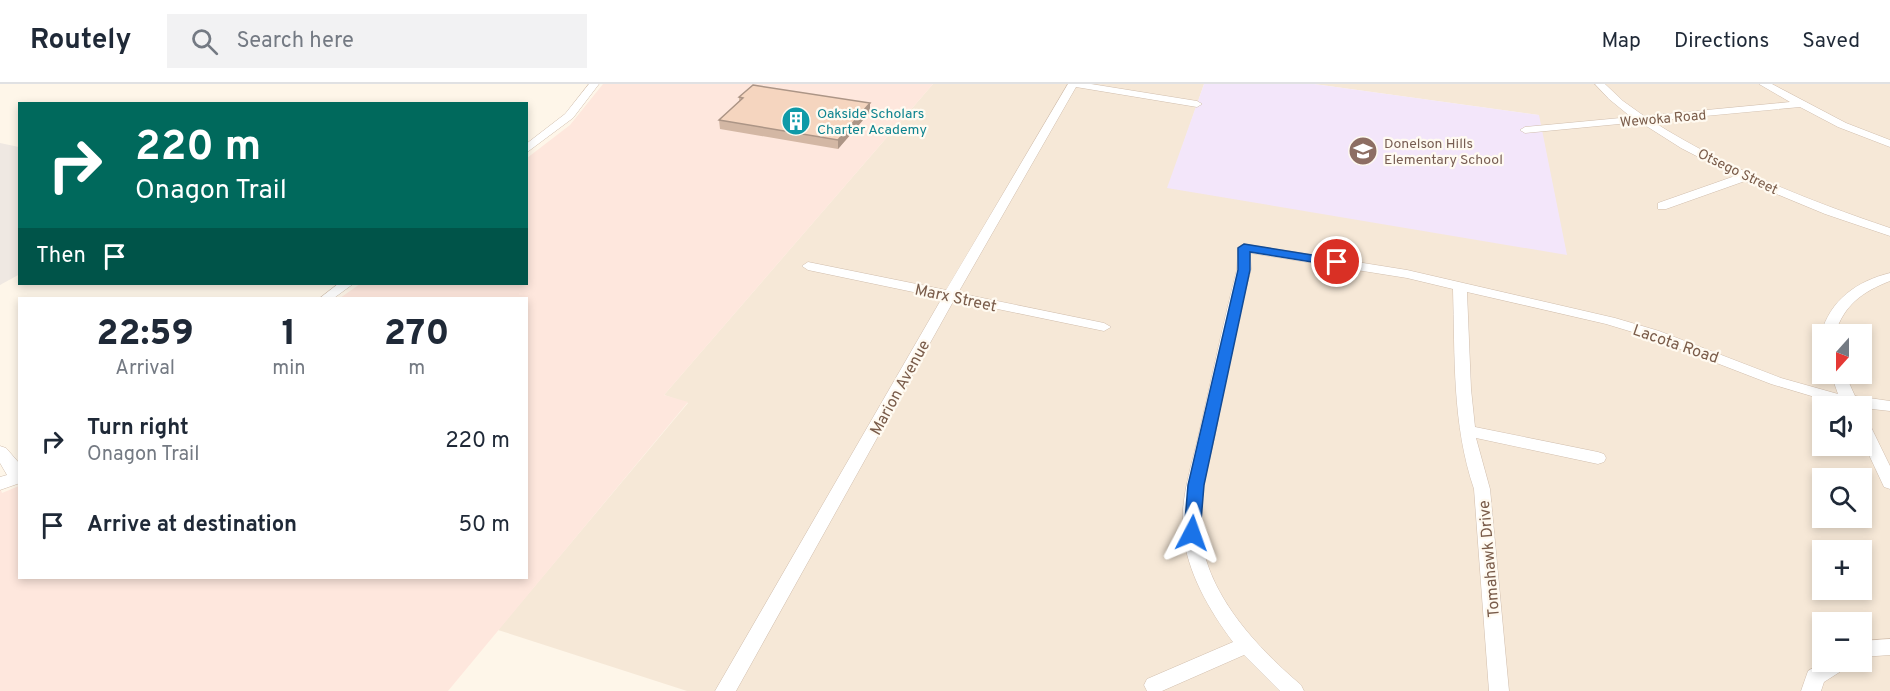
<!DOCTYPE html>
<html lang="en">
<head>
<meta charset="utf-8">
<style>
  :root { --surface:#fff; --page:#f2f2f3; --text:#1f2937; --muted:#747a83; --line:#e0e1e3 }
  body { margin:0; font-family:Overpass,sans-serif; background:var(--page); color:var(--text); height:100vh; display:flex; flex-direction:column; font-size:22px; white-space:nowrap }
  * { box-sizing:border-box; margin:0 }
  p { font-size:20px; color:var(--muted) }
  .icon { flex:none; width:33px; height:33px; fill:none; stroke:currentColor; stroke-width:2; stroke-linecap:round; stroke-linejoin:round }
  .map { position:relative; flex:1; overflow:hidden }
  .panel { position:absolute; left:18px; top:213px; width:510px; height:282px; display:flex; flex-direction:column; background:var(--surface); border-radius:0px; box-shadow:0 3px 9px #0003 }
  .panel>* { flex:none }
  .top-card { position:absolute; left:18px; top:18px; width:510px; height:183px; border-radius:0px; box-shadow:0 3px 9px #0003; background:#00695c; color:#fff; overflow:hidden }
  .needle { width:39px; rotate:201deg }
  .tools { position:absolute; left:1812px; top:240px; display:grid; gap:12px }
  .tools a { display:grid; place-items:center; width:60px; height:60px; border-radius:0px; background:var(--surface); box-shadow:0 3px 9px #0003; font-size:30px }
  .pin { position:absolute; display:grid; place-items:center; width:51px; height:51px; color:#fff; margin:-26px; border:3px solid #fff; border-radius:50%; box-shadow:0 2px 6px #0007 }
  .me { position:absolute; width:66px; margin:-33px; rotate:4deg; stroke-linejoin:round; filter:drop-shadow(0 0 4px #0008) }
  .turn { display:flex; align-items:center; gap:21px; height:126px; padding:0 18px; font-size:27px }
  .turn .icon { width:78px; height:78px; stroke-width:2.5 }
  .turn b { display:block; font-size:42px; line-height:51px }
  .then { display:flex; align-items:center; height:57px; padding:0 18px; background:#0003; gap:12px; font-size:22px }
  .eta { display:flex; justify-content:space-evenly; align-items:center; height:102px; text-align:center }
  .eta b { font-size:36px; font-weight:800; line-height:42px }
  ul { padding:0; list-style:none }
  li { display:flex; align-items:center; gap:18px; height:84px; padding:0 18px }
  li div { flex:1 }
  li b { display:block; font-size:22px }
  li em { font-style:normal }
  header { display:flex; align-items:center; gap:36px; box-sizing:border-box; height:84px; padding:0 30px; background:var(--surface); border-bottom:2px solid var(--line) }
  header strong { font-size:28px }
  nav { display:flex; gap:33px; margin-inline-start:auto; font-size:21px }
  .search { width:420px; height:54px; background:var(--page); display:flex; align-items:center; gap:15px; box-sizing:border-box; padding:0 21px; border-radius:0px; color:var(--muted); font-size:22px }
  .map>svg:first-child { display:block }
  .residential { fill:#f6e8d7; fill-rule:evenodd }
  .commercial { fill:#fee7dd }
  .industrial { fill:#efe8e2 }
  .education { fill:#f3e6fa }
  .lines { fill:none; stroke-linecap:round; stroke-linejoin:round }
  .minor-casing { stroke:#d1bead; stroke-width:1 }
  .minor { fill:#fff; fill-rule:evenodd }
  .wall { fill:#d3b7a4 }
  .shaded-wall { fill:#ac9586 }
  .building { fill:#f5d5bf; stroke:#ac9586; stroke-width:1.5 }
  .route { fill:#1a73e8; stroke:#114b97; stroke-width:1.5 }
  .labels { text-anchor:middle; stroke-width:4.5; stroke-linejoin:round; paint-order:stroke }
  .far-culture-label { font-size:14px; fill:#0d838f; stroke:#fffaf1; text-anchor:start }
  .far-street-label { font-size:14px; fill:#7a5c4a; stroke:#fffaf1 }
  .far-education-label { font-size:14px; fill:#785e54; stroke:#fffaf1; text-anchor:start }
  .street-label { font-size:16px; fill:#7a5c4a; stroke:#fffaf1 }
</style>
</head>
<body>
<header>
<strong>Routely</strong>
<div class="search"><svg class="icon" aria-label="search" viewBox="0 0 24 24"><circle cx="10" cy="10" r="6"/><path d="M15 15l6 6"/></svg>Search here</div>
<nav><a>Map</a><a>Directions</a><a>Saved</a></nav>
</header>
<div class="map">
<svg width="1890" height="607" viewBox="0 0 1890 607">
  <rect width="100%" height="100%" fill="#fef6e9"/>
  <path class="residential" d="M933 0H1204L1168 104 1539 31 1314 0H1890V607H687L498 546 688 319 664 311ZM1822 250H1862V290H1822ZM1822 322H1862V362H1822ZM1822 394H1862V434H1822ZM1822 466H1862V506H1822ZM1822 538H1862V578H1822Z"/>
  <polygon class="commercial" points="603,0 933,0 664,311 688,318 448,607 0,607 0,403 2,409 19,402 20,494 526,494 526,214 340,214 360,200 526,200 527,74 570,41"/>
  <polygon class="industrial" points="0,59 19,63 20,190 0,201"/>
  <polygon class="education" points="1204,0 1314,0 1539,31 1567,171 1167,104"/>
  <g class="lines">
    <g class="minor-casing">
      <g id="minor">
        <polygon points="589,0 599,0 573,34 526,69 526,60 565,30"/>
        <polygon points="1068,0 1091,0 1197,17 1202,20 1197,23 1076,3 958,209 1104,239 1111,243 1104,247 954,216 736,607 715,607 942,214 808,186 802,182 808,178 946,206"/>
        <path d="M1595 0H1605L1623 17 1644 32 1790 18 1759 0H1772L1846 39 1890 56V63L1838 43 1800 23 1652 37C1726 84 1807 116 1890 144V152L1825 130 1745 97 1666 125H1658V119L1735 92 1681 64 1640 38 1525 49 1520 46 1525 43 1631 33 1609 15Z"/>
        <path d="M1244 160 1407 186 1615 234 1659 247 1781 294 1838 310 1831 290H1845L1855 312 1890 317V327L1845 322 1771 300 1649 253 1606 240 1467 208 1471 305 1475 343 1598 368 1604 370 1606 374 1604 378 1598 380 1476 354 1490 405 1509 607H1489L1474 405C1452 340 1455 273 1453 205L1407 194 1250 169 1251 185C1237 237 1227 289 1217 341 1211 372 1201 403 1200 435 1199 502 1253 560 1301 601L1304 607H1280L1244 571 1162 607H1147L1144 601 1147 595 1233 558C1209 526 1187 488 1183 448 1180 414 1192 381 1199 349 1212 294 1223 239 1237 185L1238 164Z"/>
        <path d="M1890 189V197C1862 208 1844 221 1835 250L1822 252 1821 250C1830 216 1857 197 1890 189Z"/>
        <polygon points="338,200 353,200 334,214 320,214"/>
        <polygon points="1862,336 1868,337 1870,341 1890,382 1890,405 1884,403 1862,356"/>
        <polygon points="0,362 6,364 20,380 20,399 0,406 0,393 7,391 0,379"/>
        <polygon points="1890,555 1890,571 1862,573 1862,557"/>
        <polygon points="1823,578 1849,578 1846,584 1824,598 1821,607 1801,607 1808,587"/>
      </g>
    </g>
    <use href="#minor" class="minor"/>
  </g>
  <polygon class="wall" points="739,13 870,19 870,28 838,65 720,45 719,36 739,17"/>
  <polygon class="shaded-wall" points="870,19 870,28 838,65 838,56"/>
  <polygon class="building" points="753,1 870,19 838,56 719,36 743,14 739,13"/>
  <polygon class="route" points="1244,160 1337,175 1343,178 1337,182 1250,168 1250,186 1204,401 1200,449 1198,454 1187,454 1184,449 1188,401 1238,186 1238,164"/>
  <defs>
    <g id="building-disc" transform="scale(1.5)"><circle r="9.5" fill="#0f9aa8" stroke="#fffaf1"/><path d="M-4-6H4V6H1V3H-1V6H-4ZM-2.5-4.3h1.7v1.8h-1.7ZM.8-4.3h1.7v1.8H.8ZM-2.5-1h1.7V.8h-1.7ZM.8-1h1.7V.8H.8Z" fill="#fff"/></g>
    <g id="school-disc" transform="scale(1.5)"><circle r="9.5" fill="#8d6e63" stroke="#fffaf1"/><path d="M0-5L7-2L0 1L-7-2ZM-4 1L0 2.5L4 1V4Q0 6-4 4Z" fill="#fff"/></g>
  </defs>
  <g fill-rule="evenodd">
    <use href="#building-disc" x="796" y="37"/>
    <use href="#school-disc" x="1363" y="67"/>
  </g>
  <g class="labels">
    <g class="far-culture-label">
      <text x="817" y="34">Oakside Scholars<tspan x="817" dy="16">Charter Academy</tspan></text>
    </g>
    <g class="far-street-label">
      <text transform="translate(1663 34) rotate(-5)" y="5">Wewoka Road</text>
      <text transform="translate(1738 87) rotate(26)" y="5">Otsego Street</text>
    </g>
    <g class="far-education-label">
      <text x="1384" y="64">Donelson Hills<tspan x="1384" dy="16">Elementary School</tspan></text>
    </g>
    <g class="street-label">
      <text transform="translate(956 213) rotate(12)" y="6">Marx Street</text>
      <text transform="translate(1676 259) rotate(19)" y="6">Lacota Road</text>
      <text transform="translate(899 303) rotate(-61)" y="6">Marion Avenue</text>
      <text transform="translate(1488 475) rotate(-95)" y="6">Tomahawk Drive</text>
    </g>
  </g>
</svg>
<div class="tools">
<a><svg class="needle" viewBox="-14 -14 28 28"><path d="M0-13l5 13h-10z" fill="#e53935"/><path d="M0 13l5-13h-10z" fill="#747a83"/></svg></a>
<a><svg class="icon" aria-label="sound" viewBox="0 0 24 24"><path d="M4 9h4l5-4v14l-5-4H4zM17 9q2 3 0 6"/></svg></a>
<a><svg class="icon" aria-label="search" viewBox="0 0 24 24"><circle cx="10" cy="10" r="6"/><path d="M15 15l6 6"/></svg></a>
<a>+</a>
<a>−</a>
</div>
<div class="pin" style="left:1337px;top:178px;background:#d93025"><svg class="icon" aria-label="arrive" viewBox="0 0 24 24"><path d="M6 21V4h12l-3 4 3 4H6"/></svg></div>
<svg class="me" style="left:1192px;top:449px" viewBox="-20 -20 40 40"><path d="M0-17L14 15 0 8-14 15z" fill="#1a73e8" stroke="#fff" stroke-width="4"/></svg>
<div class="top-card">
<div class="turn"><svg class="icon" aria-label="right" viewBox="0 0 24 24"><path d="M7 20v-9h11M14 6l5 5-5 5"/></svg><div><b>220 m</b>Onagon Trail</div></div>
<div class="then">Then<svg class="icon" aria-label="arrive" viewBox="0 0 24 24"><path d="M6 21V4h12l-3 4 3 4H6"/></svg></div>
</div>
<section class="panel">
<div class="eta">
<div><b>22:59</b><p>Arrival</p></div>
<div><b>1</b><p>min</p></div>
<div><b>270</b><p>m</p></div>
</div>
<ul>
<li><svg class="icon" aria-label="right" viewBox="0 0 24 24"><path d="M7 20v-9h11M14 6l5 5-5 5"/></svg><div><b>Turn right</b><p>Onagon Trail</p></div><em>220 m</em></li>
<li><svg class="icon" aria-label="arrive" viewBox="0 0 24 24"><path d="M6 21V4h12l-3 4 3 4H6"/></svg><div><b>Arrive at destination</b></div><em>50 m</em></li>
</ul>
</section>
</div>
</body>
</html>
